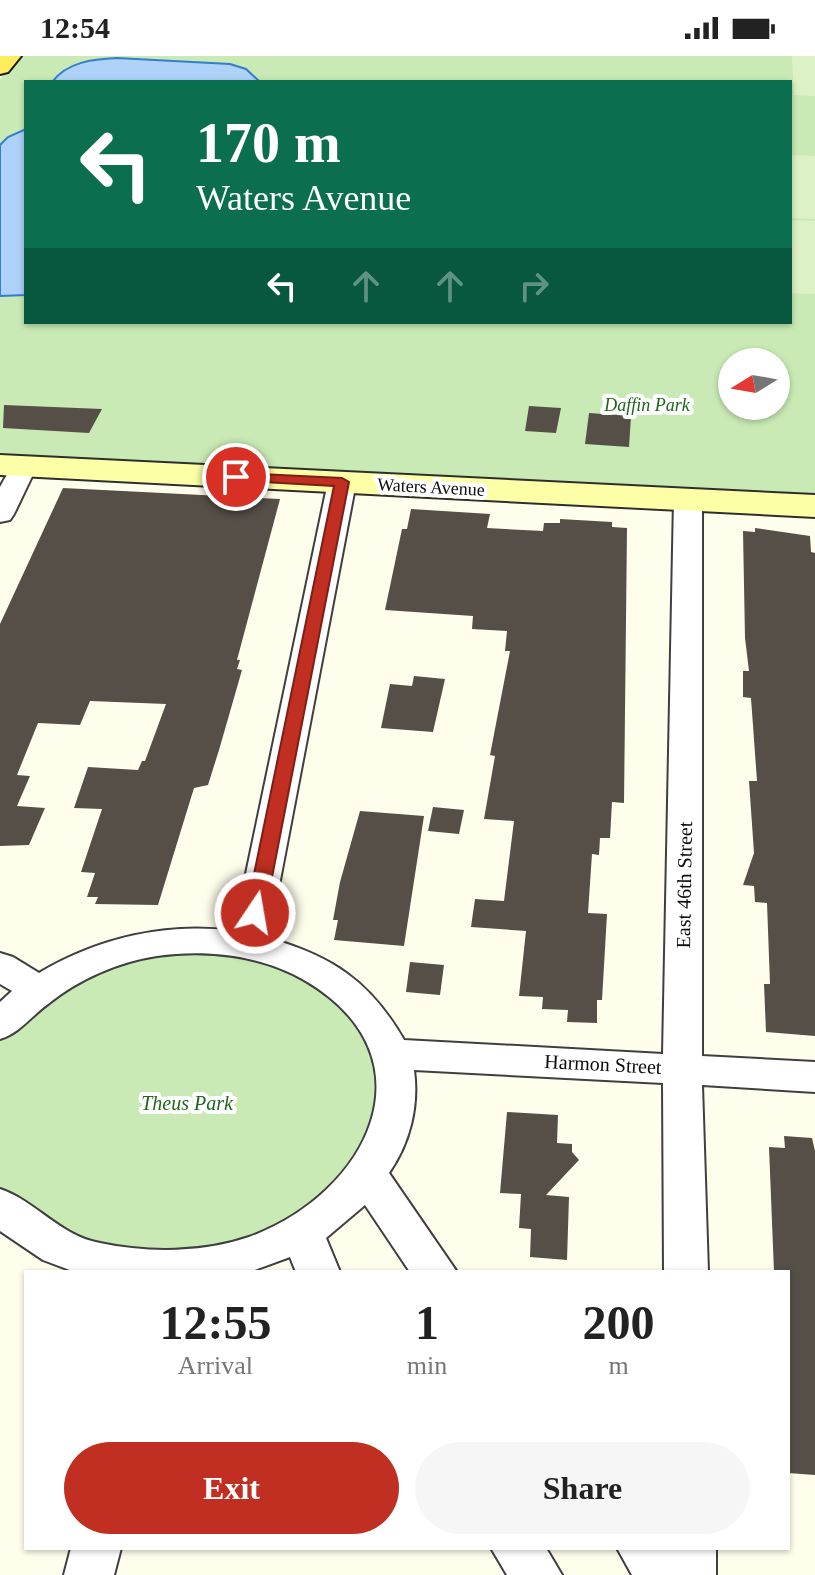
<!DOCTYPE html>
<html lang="en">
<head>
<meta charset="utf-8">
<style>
  :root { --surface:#fff; --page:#f6f6f6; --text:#222; --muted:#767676; --accent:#c02f21 }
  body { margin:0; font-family:Georgia,serif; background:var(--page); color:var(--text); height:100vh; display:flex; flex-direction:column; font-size:30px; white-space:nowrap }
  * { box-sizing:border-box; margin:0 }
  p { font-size:26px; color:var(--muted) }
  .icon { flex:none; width:44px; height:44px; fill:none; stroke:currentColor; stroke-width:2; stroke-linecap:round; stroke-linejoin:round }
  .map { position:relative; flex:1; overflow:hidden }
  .details { position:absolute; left:24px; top:1214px; width:766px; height:280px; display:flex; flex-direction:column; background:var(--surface); border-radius:0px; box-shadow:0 2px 6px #0004 }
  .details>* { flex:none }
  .top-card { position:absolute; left:24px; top:24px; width:768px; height:244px; border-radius:0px; box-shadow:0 2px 6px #0004; background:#0b6e4f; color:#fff; overflow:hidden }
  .needle { width:52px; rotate:259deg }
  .buttons { position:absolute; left:718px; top:292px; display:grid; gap:16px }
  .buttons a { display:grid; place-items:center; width:72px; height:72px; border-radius:50%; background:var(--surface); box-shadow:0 2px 6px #0004; font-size:40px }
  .pin { position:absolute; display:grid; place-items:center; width:68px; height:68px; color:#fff; margin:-34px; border:4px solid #fff; border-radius:50%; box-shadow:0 2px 8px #0007 }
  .me { position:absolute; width:88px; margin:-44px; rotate:12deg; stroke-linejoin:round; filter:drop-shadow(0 0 6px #0008) }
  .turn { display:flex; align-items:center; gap:28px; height:168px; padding:0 40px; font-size:36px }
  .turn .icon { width:104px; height:104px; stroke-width:2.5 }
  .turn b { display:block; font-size:56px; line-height:68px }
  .lanes { display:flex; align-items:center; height:76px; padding:0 40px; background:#0003; justify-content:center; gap:40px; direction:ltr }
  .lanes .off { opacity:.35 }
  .eta { display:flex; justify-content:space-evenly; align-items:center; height:136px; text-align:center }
  .eta b { font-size:48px; font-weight:800; line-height:56px }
  .button { display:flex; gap:16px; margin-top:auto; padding:16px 40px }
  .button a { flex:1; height:92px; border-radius:48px; background:var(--accent); color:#fff; font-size:32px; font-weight:800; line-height:92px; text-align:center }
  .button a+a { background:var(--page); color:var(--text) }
  .status { display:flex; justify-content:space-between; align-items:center; height:56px; padding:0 40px; background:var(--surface); direction:ltr }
  .status svg { height:22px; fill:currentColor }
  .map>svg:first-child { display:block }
  .green { fill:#c9eab4; fill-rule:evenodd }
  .pitch { fill:#ddf1c7 }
  .water { fill:#afd2f8; stroke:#347dd1; stroke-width:2 }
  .building { fill:#554f48 }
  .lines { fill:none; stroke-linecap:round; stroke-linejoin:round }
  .street-casing { stroke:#3f3f3f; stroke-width:4 }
  .secondary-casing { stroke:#2e2e2e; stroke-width:4 }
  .primary-casing { stroke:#1d1d1d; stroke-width:4 }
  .street { fill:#fff; fill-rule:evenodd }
  .secondary { fill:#fdffa7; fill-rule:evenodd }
  .primary { fill:#fcec5e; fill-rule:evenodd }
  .route { fill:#c02f21; stroke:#7d1f15; stroke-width:2 }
  .labels { text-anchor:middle; stroke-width:8; stroke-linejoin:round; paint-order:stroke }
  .far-park-label { font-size:18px; font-style:italic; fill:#20651b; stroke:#fff }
  .far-street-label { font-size:18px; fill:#0c0c0c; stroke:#fff }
  .street-label { font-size:20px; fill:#0c0c0c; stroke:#fff }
  .park-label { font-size:20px; font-style:italic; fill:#20651b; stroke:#fff }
</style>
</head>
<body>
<div class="status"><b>12:54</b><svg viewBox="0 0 49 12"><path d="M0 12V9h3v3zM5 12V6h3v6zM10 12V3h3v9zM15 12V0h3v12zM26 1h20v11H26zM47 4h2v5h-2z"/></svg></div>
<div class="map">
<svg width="815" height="1519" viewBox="0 0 815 1519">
  <rect width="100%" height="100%" fill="#fffeec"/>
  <g class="green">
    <path d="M19 0H815V442L0 398V23ZM26 26H790V266H26ZM732 306H776V350H732Z"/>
    <polygon points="249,889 364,950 386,1084 266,1193 97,1205 0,1150 0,969 99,902"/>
  </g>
  <g class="pitch">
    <polygon points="792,0 815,0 815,40 794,39"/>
    <polygon points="790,99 815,100 815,163 790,162"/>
    <polygon points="790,164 815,165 815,238 790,237"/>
  </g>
  <g class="water">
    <path d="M117 2 230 8 246 13 260 26H52C67 6 93 3 117 2Z"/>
    <polygon points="26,73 26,239 0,240 0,89 8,81"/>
  </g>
  <g class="building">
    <polygon points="4,349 102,353 89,377 3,372"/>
    <polygon points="529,350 561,352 556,377 525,375"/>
    <polygon points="589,357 631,360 629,391 585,388"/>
    <polygon points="63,432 280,443 237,604 240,604 237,613 242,614 219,694 208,729 194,732 158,849 95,848 98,841 87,841 95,817 81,816 102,753 74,752 88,711 138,714 142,705 145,705 166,648 90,645 80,669 38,667 17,719 30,720 17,750 45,752 29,789 0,790 0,568"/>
    <polygon points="411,453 490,458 487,472 543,475 544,467 560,467 560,463 612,466 612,471 627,472 624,747 612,746 610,782 600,782 599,799 592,798 588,857 607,858 602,944 597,944 597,967 567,966 568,954 542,953 543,941 519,940 526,875 471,871 475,843 504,845 514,765 484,763 495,700 490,699 510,595 505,595 507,575 472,573 473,560 385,554 402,473 407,473"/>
    <polygon points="755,472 810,480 811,496 815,497 815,980 766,976 764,928 770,928 767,847 755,846 754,830 743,829 754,797 749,725 757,725 751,642 743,641 743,615 749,615 745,582 743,475 755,476"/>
    <polygon points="414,620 445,623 433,676 381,672 390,628 412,630"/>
    <polygon points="433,751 464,754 459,778 428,775"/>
    <polygon points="360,755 424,760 404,890 334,884 338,864 333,864 340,826"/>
    <polygon points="410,906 444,909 440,939 406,936"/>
    <polygon points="507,1056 558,1059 557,1087 572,1088 572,1096 579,1104 546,1139 569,1141 567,1204 530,1201 531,1173 519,1172 521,1138 500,1137"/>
    <polygon points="784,1080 812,1082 815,1095 815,1419 788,1417 788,1216 774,1216 769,1091 785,1092"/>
  </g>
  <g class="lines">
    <g class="street-casing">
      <g id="street">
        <polygon points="24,402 33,404 37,410 14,458 10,464 0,466 0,431 15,404"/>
        <path d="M342 418 352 420 356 426 269 882C333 901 370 925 404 984L663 998 674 443 678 437 688 435 698 437 702 443V1000L815 1006V1036L702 1029 708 1216H664L663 1027 414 1014C419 1050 410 1087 389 1117L457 1216H410L365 1149 326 1182 340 1216H296L290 1201 249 1216H75L43 1204 0 1175V1133C36 1145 60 1180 100 1187 147 1197 203 1197 249 1181 368 1138 437 1001 304 924 261 899 206 893 157 900 118 906 79 923 48 948 31 960 20 977 0 983V946L12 935 0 928V897L13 901 39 917C98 882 166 866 234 875L328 426 332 420Z"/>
        <polygon points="71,1492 121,1492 114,1519 64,1519"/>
        <polygon points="491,1492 546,1492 562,1519 507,1519"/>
        <polygon points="617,1492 716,1492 716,1519 632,1519"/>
      </g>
    </g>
    <g class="secondary-casing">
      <polygon id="secondary" points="0,399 815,439 815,461 0,419"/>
    </g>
    <g class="primary-casing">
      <polygon id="primary" points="0,0 21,0 8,16 0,18"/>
    </g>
    <use href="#street" class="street"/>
    <use href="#secondary" class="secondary"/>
    <use href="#primary" class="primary"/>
  </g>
  <polygon class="route" points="236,417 342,422 349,426 265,857 255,863 246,857 334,430 230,424 228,421"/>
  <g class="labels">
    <g class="far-park-label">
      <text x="647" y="355">Daffin Park</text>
    </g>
    <g class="far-street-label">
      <text transform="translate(431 431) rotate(3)" y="6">Waters Avenue</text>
    </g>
    <g class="street-label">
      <text transform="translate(684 829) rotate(-89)" y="7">East 46th Street</text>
      <text transform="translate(603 1008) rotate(3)" y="7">Harmon Street</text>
    </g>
    <g class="park-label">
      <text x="187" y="1054">Theus Park</text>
    </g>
  </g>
</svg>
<div class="buttons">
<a><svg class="needle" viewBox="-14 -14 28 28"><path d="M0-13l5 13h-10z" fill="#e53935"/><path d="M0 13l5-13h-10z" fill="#767676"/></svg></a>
</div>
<div class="pin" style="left:236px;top:421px;background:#d93025"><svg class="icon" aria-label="arrive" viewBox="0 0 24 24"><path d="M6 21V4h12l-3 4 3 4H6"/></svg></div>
<svg class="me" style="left:255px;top:857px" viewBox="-20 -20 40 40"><circle r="17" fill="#c02f21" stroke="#fff" stroke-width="3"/><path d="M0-11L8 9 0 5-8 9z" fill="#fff"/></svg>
<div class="top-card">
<div class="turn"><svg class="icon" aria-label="left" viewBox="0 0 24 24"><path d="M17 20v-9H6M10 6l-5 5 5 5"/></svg><div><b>170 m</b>Waters Avenue</div></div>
<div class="lanes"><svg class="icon" aria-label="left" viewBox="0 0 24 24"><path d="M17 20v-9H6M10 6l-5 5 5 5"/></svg><svg class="icon off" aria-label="ahead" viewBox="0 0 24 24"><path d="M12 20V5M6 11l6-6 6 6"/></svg><svg class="icon off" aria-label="ahead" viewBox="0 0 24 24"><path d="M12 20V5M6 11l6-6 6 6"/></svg><svg class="icon off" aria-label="right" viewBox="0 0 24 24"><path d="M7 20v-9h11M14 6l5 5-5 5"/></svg></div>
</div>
<section class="details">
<div class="eta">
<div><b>12:55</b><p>Arrival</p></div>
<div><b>1</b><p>min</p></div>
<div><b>200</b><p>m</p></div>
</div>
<div class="button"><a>Exit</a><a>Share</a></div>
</section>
</div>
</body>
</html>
